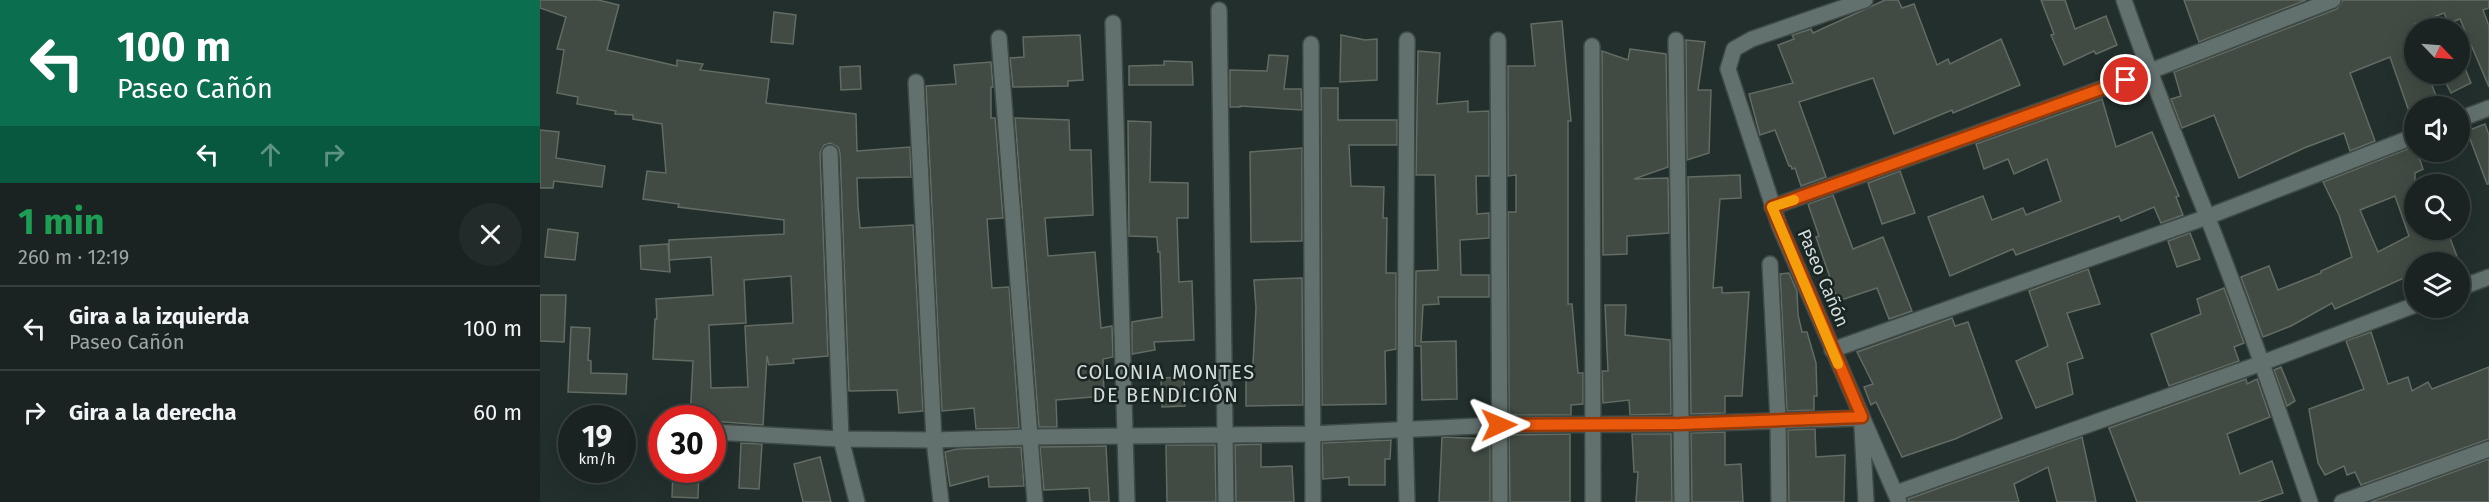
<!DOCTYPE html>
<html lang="es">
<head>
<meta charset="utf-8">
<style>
  :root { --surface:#1a2321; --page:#232b2a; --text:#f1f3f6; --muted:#9fa4a5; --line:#38403f }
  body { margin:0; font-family:"Fira Sans",sans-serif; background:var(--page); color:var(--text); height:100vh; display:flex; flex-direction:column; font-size:22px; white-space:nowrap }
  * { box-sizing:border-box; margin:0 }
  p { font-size:20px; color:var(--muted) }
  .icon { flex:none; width:33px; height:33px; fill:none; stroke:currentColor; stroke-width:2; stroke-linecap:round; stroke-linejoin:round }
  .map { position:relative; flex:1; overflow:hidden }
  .side { display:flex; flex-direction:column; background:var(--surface); width:540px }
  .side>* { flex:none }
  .guide { background:#0b6e4f; color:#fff; overflow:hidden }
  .needle { width:39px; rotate:115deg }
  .controls { position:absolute; left:1864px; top:18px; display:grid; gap:12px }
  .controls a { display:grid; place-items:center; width:66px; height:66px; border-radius:50%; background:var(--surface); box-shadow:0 6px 24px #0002,0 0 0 2px var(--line); font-size:30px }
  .speed { position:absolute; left:18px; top:405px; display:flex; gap:12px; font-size:30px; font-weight:700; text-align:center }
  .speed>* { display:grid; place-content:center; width:78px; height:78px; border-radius:50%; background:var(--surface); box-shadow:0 6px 24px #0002,0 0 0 2px var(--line); line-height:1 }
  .speed small { font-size:15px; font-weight:400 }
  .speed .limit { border:9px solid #d22; background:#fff; color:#111 }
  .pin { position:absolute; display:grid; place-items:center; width:51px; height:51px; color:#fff; margin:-26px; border:3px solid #fff; border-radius:50%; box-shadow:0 2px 6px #0007 }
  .me { position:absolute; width:66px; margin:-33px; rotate:89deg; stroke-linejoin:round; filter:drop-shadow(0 0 4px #0008) }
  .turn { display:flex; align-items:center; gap:21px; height:126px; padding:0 18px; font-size:27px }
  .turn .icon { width:78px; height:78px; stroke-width:2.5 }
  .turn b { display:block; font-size:42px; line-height:51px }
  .lanes { display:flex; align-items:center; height:57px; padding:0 18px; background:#0003; justify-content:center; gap:30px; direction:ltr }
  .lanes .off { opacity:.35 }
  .round { display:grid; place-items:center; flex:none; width:63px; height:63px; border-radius:32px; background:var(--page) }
  .headline { display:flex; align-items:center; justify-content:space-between; height:102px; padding:0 18px }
  h1 { font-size:36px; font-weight:700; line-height:45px; color:#1e9e55 }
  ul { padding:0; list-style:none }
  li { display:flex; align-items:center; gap:18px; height:84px; padding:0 18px; border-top:2px solid var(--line) }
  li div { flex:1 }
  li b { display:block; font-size:22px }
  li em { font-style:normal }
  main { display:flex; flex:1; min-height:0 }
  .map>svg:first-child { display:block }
  .building { fill:#414a43; stroke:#626c64; stroke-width:1.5; fill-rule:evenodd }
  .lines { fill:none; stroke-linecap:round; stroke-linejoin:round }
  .minor-casing { stroke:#3f4a47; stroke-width:18 }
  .minor { stroke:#63716e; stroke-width:15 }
  .route-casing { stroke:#983908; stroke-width:15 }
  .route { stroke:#ea580c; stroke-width:10 }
  .slow { stroke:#f59e0b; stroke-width:10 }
  .labels { text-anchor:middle; stroke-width:5; stroke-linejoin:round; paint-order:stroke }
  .street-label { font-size:18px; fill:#d4dcda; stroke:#192522 }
  .neighbourhood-label { font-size:20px; letter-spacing:1.5px; fill:#d4dcda; stroke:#192522 }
</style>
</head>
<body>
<main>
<section class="side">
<div class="guide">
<div class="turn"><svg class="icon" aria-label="left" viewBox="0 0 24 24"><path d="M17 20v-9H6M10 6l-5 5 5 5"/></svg><div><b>100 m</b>Paseo Cañón</div></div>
<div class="lanes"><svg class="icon" aria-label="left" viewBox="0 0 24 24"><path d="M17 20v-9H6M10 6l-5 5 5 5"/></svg><svg class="icon off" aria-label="ahead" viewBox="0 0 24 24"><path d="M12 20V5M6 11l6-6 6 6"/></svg><svg class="icon off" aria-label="right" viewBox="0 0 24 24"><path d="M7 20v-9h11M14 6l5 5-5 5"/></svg></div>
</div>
<div class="headline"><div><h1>1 min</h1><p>260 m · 12:19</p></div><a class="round"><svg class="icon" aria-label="close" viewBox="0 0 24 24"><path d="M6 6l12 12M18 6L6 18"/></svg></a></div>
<ul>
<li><svg class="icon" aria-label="left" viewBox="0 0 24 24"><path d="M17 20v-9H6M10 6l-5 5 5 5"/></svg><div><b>Gira a la izquierda</b><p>Paseo Cañón</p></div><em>100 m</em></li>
<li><svg class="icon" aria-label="right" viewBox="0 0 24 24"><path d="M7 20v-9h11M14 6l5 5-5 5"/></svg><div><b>Gira a la derecha</b></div><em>60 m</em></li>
</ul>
</section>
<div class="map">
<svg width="1949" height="502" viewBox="0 0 1949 502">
  <rect width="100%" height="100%" fill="#222f2c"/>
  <g class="building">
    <path d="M0 0H58L79 5 67 50 137 66V60L163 64 160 70 229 79 226 103 316 114 317 151 370 147 371 177 317 178 318 206 320 228 373 225 383 411 359 413 357 390 309 391 300 153 298 147 290 143 284 145 280 153 288 356 253 359 254 363 229 365 227 356 223 425 172 421V418H150L153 361 113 359 115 319H117L116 299 173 295 171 257 129 260V240L244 234V220L138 207 139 204 103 199 107 171 126 173 122 124 93 119V115L75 114 76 111 37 104 38 97 17 93 24 50 17 49 26 17 0 8ZM251 276 253 323 205 326 208 387 171 388 169 325 206 323 204 280Z"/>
    <polygon points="1345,0 1358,0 1362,8 1374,4 1397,65 1408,59 1410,64 1461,39 1480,85 1413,113 1412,110 1354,134 1333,78 1259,102 1286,177 1261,186 1255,168 1252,169 1251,166 1249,166 1235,130 1220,135 1209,94 1253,83 1238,45 1254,39 1252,35 1271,29 1273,33"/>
    <polygon points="1501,0 1525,0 1535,29 1566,16 1577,45 1556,54 1554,51 1524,65 1511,35 1514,34"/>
    <polygon points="1644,0 1766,0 1659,42"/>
    <polygon points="1803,0 1949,0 1949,8 1943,10 1949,26 1949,87 1920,19 1909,23 1904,13 1875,24 1875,74 1888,74 1896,96 1875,104 1875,120 1872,120 1850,57 1810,73 1835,141 1810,151 1804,133 1764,148 1699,178 1674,115 1642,128 1631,99 1641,96 1634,72 1797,9"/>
    <polygon points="234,12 256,15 253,44 231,42"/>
    <polygon points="1022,21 1031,121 1028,121 1028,304 1032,304 1038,373 1043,373 1043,404 1031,405 1031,415 969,415 968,212 976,212 976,175 968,176 968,66 995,66 991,24"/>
    <polygon points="540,35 543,80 528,81 528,86 473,87 470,58 484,57 483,37"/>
    <polygon points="801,35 825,40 837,39 837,80 800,82"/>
    <polygon points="1146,40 1165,42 1158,90 1171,90 1169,153 1147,160"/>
    <polygon points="1090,49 1126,54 1128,167 1094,179 1128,178 1129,233 1087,236 1087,254 1063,255 1062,51 1088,60"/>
    <polygon points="878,51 900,53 897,104 928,101 928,112 949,111 949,176 936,176 937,214 949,213 949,238 920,240 921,275 949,275 949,297 898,297 899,304 883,305 881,342 916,341 917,399 882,400 881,346 875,346 876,271 898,270 895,175 876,175"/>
    <polygon points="729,55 748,56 744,89 761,89 762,110 700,106 700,107 690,107 690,70 727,71"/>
    <polygon points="624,61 652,62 653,85 589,85 589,66 624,65"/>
    <polygon points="451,62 453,87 451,87 451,118 455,118 463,218 447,219 452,288 469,287 479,428 436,429 434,408 402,411 386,86 416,84 414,65"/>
    <polygon points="320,66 321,89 301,90 300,67"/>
    <polygon points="1924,66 1931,83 1911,93 1902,75 1920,74 1920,68"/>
    <polygon points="781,88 798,88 798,120 857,120 857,145 809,145 811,186 844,187 843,218 847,218 846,273 856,273 856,349 845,351 846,404 782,405"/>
    <polygon points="1562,99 1576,147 1612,132 1639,196 1636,197 1643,215 1621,223 1614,207 1581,221 1579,216 1476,255 1473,249 1410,276 1388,217 1443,196 1452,220 1483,208 1486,215 1521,201 1507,159 1474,174 1468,159 1444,169 1436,144"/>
    <polygon points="475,118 529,120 530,150 551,150 553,215 505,218 508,256 555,252 561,328 572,326 573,357 563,359 564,396 516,400 517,427 499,427"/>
    <polygon points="588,121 611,122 610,182 648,183 648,218 637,218 639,282 652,281 654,340 614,342 615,350 592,354 592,322 622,317 620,252 618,252 617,237 589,236"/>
    <polygon points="1945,124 1949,135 1949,184 1947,184 1927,131"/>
    <polygon points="0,130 19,132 16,158 65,166 62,187 14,181 13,188 0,188"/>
    <path d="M1875 146 1883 169 1875 173V230H1907L1919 262H1875V273L1795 309 1792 303 1751 326 1723 337 1701 277 1729 266 1738 290 1781 273V271L1812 257 1799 215 1783 182ZM1855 196 1869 236 1838 252 1820 210Z"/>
    <polygon points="762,148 762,241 711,242 710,152"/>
    <polygon points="1360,171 1375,213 1342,224 1328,183"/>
    <polygon points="1200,175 1201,198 1180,199 1173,288 1182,287 1182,293 1209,292 1202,396 1185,396 1185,413 1151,414 1148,177"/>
    <polygon points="1293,195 1313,249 1343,237 1372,311 1349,319 1337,288 1298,301 1276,237 1279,236 1268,204"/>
    <polygon points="8,229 38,233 35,260 5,257"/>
    <polygon points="1650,233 1660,259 1637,267 1628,241"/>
    <polygon points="128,244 130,272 101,269 100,246"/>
    <polygon points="1548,269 1560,304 1527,313 1543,358 1527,363 1533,394 1496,408 1476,361 1508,346 1489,291"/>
    <polygon points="1249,273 1257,291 1258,315 1262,332 1267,332 1276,363 1277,396 1274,396 1274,410 1247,411 1240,274"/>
    <polygon points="762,278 763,405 706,406 706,364 713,364 716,308 714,280"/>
    <polygon points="1684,288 1704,343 1694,347 1699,361 1629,386 1611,334 1661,314 1657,299"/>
    <polygon points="0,295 26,295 24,342 0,341"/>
    <polygon points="1065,305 1086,305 1085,335 1130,340 1131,414 1090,415 1089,400 1063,403 1062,371 1068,371"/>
    <polygon points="1412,318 1415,326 1428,322 1462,418 1415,439 1362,457 1336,402 1331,405 1324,387 1333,384 1317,352"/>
    <polygon points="31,327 50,328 48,360 51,361 51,373 87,374 86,394 28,392"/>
    <polygon points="1831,332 1848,384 1868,377 1872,391 1888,382 1892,389 1949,367 1949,439 1821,485 1815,472 1807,475 1804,466 1785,475 1778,463 1769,409 1824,389 1806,341"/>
    <polygon points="1741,367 1755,401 1747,406 1734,370"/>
    <polygon points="644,377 645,406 622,407 621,378"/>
    <polygon points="1706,379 1707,384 1717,379 1730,417 1687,434 1700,474 1732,461 1743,493 1717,502 1597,502 1569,428"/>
    <polygon points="1275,429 1276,457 1305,455 1304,502 1249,502 1248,430"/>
    <polygon points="1185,432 1185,465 1201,464 1203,502 1152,502 1151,433"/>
    <polygon points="1030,434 1030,502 970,502 969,435"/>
    <polygon points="1092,434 1131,434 1132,502 1096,502 1098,472 1094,472"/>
    <polygon points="902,437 950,439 950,502 899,502"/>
    <polygon points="1542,437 1556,502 1517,502 1508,467 1474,484 1479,502 1369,502 1368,499"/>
    <polygon points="851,440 850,459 845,459 845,485 809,485 809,477 783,479 782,443"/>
    <polygon points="201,443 222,444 219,489 199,488"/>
    <polygon points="721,444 721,467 752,466 754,502 696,502 695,445"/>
    <polygon points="626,445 675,445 676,502 627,502"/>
    <polygon points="566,446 569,502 550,502 549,488 504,490 500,447"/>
    <polygon points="481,447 484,486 449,487 448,476 410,486 405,452 417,449"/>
    <polygon points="280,457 291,502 263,502 254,464"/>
    <polygon points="1949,459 1949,502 1831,502"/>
    <polygon points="133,470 159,470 158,498 132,497"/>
  </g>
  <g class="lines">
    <g class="minor-casing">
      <g id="minor">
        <polyline points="1325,0 1212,39 1194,49 1188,69 1239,225 1359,502"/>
        <path d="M1584 0C1609 73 1638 144 1667 216 1704 310 1737 406 1770 502"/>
        <polyline points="679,10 686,502"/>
        <polyline points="573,23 587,502"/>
        <polyline points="459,38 495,502"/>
        <polyline points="867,40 865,429 867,502"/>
        <polyline points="958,40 960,502"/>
        <polyline points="1136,40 1142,502"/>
        <polyline points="771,44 773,502"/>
        <polyline points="1052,46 1053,502"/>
        <polyline points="376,82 394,440 401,502"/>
        <polyline points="1920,119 1949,108"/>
        <polyline points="290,153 301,439 317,502"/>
        <polyline points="1232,207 1608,72 1793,0"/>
        <polyline points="1230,264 1238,420 1239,502"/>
        <polyline points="1920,288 1949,277"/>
        <polyline points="1292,350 1667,217 1875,136"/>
        <polyline points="1322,427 1326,502"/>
        <polyline points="172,432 301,439 394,440 491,437 772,434 959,425 1140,424 1322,418"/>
        <polyline points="1356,493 1722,363 1875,305"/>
        <polyline points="1802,502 1949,449"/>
      </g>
    </g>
    <use href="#minor" class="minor"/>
  </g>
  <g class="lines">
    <g class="route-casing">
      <polyline id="route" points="959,425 1140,424 1322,417 1232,207 1586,80"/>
    </g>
    <use href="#route" class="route"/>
    <polyline class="slow" points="1254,200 1232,207 1298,364"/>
  </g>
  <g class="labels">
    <g class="street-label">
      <text transform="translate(1283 278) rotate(67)" y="6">Paseo Cañón</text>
    </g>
    <g class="neighbourhood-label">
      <text x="626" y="379">COLONIA MONTES<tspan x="626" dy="23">DE BENDICIÓN</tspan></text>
    </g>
  </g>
</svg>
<div class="controls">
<a><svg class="needle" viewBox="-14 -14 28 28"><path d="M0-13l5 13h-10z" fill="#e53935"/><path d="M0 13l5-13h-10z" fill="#9fa4a5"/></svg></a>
<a><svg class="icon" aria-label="sound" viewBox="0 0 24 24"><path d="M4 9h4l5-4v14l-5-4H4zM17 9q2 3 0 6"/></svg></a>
<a><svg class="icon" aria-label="search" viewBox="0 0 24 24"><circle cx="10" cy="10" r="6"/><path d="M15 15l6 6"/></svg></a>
<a><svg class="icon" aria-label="layers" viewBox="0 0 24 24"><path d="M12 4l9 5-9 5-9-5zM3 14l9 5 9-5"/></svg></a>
</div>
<div class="speed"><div>19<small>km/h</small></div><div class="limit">30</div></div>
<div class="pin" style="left:1586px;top:80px;background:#d93025"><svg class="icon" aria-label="arrive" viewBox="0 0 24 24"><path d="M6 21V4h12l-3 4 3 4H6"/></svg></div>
<svg class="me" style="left:959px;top:425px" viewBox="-20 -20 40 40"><path d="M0-17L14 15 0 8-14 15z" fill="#ea580c" stroke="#fff" stroke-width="4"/></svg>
</div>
</main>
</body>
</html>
